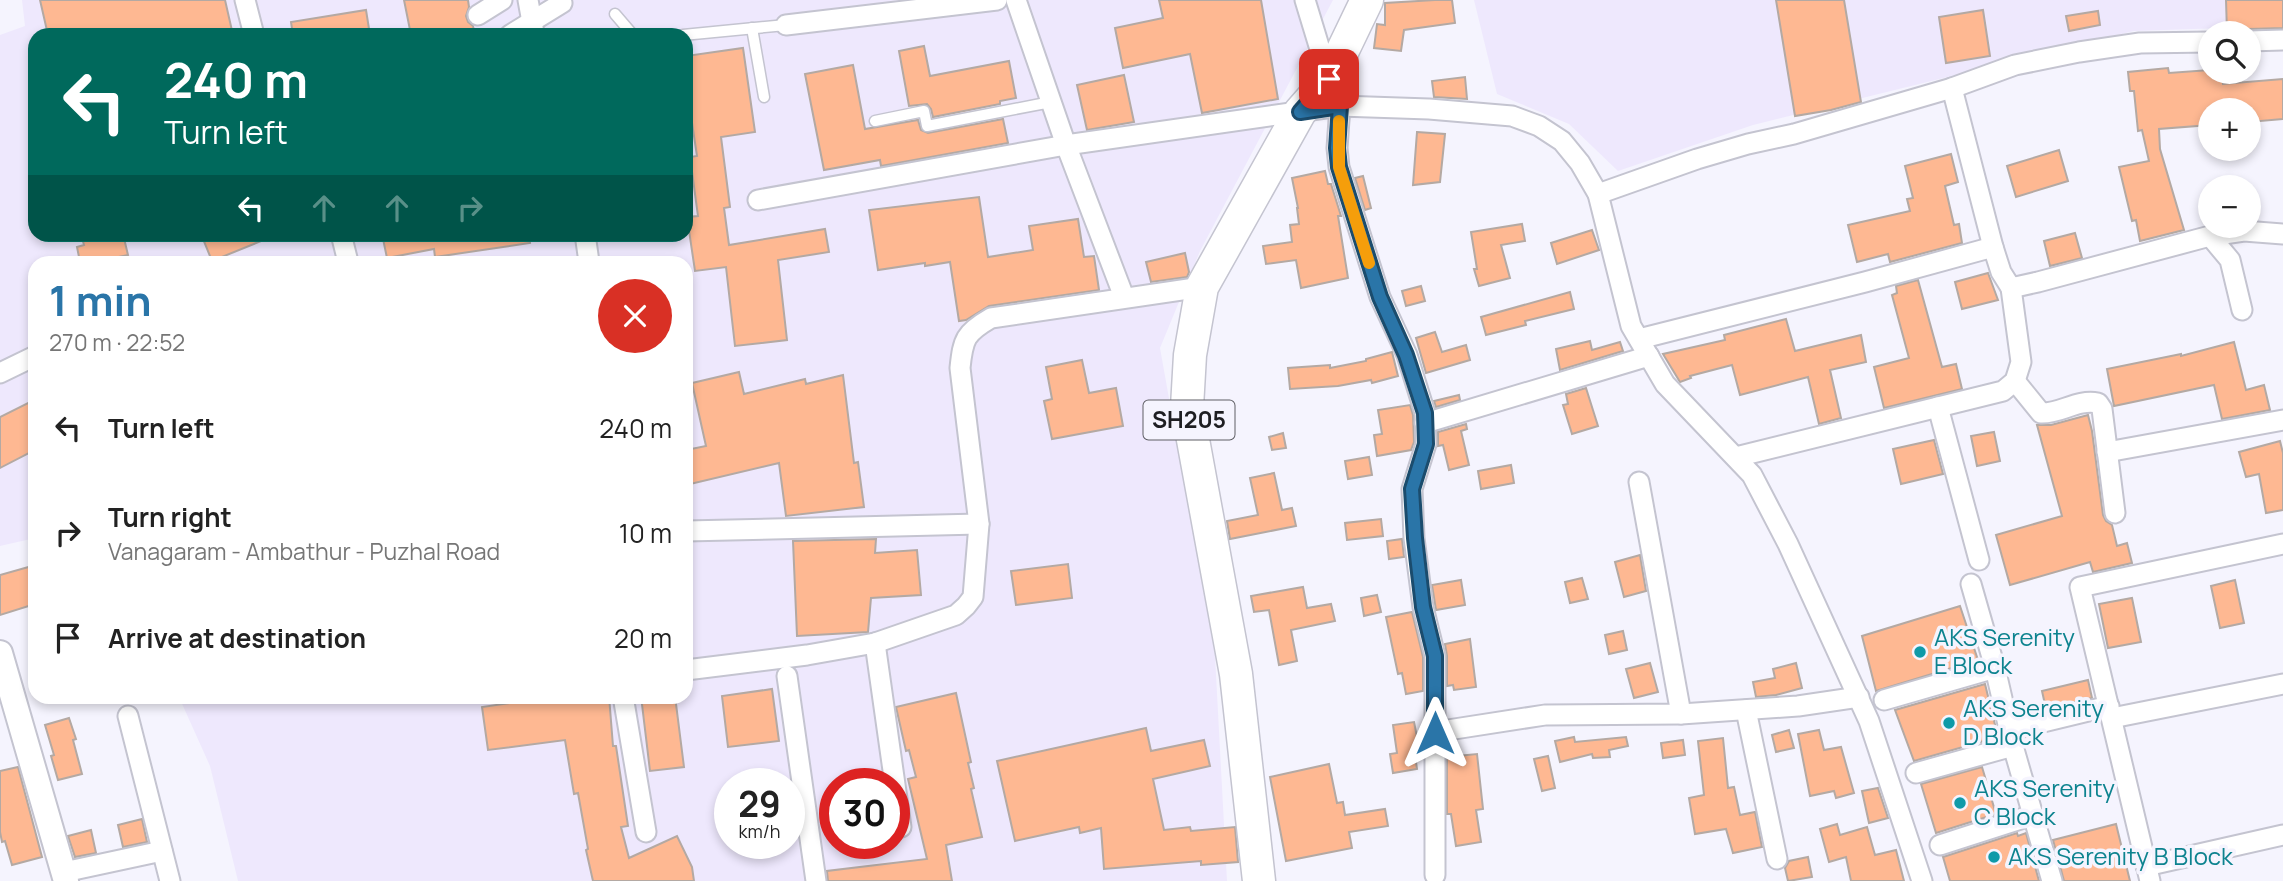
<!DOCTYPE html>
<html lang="en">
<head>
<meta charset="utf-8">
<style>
  :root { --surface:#fff; --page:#f2f2f2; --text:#222; --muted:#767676; --accent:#2a75a8 }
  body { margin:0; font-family:Manrope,sans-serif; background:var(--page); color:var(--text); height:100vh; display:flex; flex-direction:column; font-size:26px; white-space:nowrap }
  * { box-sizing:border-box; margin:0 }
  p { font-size:23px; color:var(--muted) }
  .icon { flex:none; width:38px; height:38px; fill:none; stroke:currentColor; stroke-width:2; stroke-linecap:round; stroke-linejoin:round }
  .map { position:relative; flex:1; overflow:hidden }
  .details { position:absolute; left:28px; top:256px; width:665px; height:448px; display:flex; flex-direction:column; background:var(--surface); border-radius:21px; box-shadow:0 4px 10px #0003 }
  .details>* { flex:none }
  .top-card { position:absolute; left:28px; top:28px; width:665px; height:214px; border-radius:21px; box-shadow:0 4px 10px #0003; background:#00695c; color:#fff; overflow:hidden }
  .fabs { position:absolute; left:2198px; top:21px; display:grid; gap:14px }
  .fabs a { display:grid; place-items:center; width:63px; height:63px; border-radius:50%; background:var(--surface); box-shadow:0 4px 10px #0003; font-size:35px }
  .speed { position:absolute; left:714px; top:768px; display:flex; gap:14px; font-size:35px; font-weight:700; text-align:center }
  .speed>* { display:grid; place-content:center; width:91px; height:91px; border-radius:50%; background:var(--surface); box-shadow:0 4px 10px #0003; line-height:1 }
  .speed small { font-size:18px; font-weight:400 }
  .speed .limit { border:10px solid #d22; background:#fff; color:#111 }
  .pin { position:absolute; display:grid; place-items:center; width:60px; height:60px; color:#fff; margin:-30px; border-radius:14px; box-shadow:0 4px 10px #0006 }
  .me { position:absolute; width:77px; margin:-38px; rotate:0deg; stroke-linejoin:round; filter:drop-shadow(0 0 5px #0008) }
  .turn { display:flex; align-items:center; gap:24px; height:147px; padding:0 21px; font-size:32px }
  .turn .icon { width:91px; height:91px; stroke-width:2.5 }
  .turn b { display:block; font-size:49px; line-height:60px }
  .lanes { display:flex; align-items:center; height:66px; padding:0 21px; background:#0003; justify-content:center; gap:35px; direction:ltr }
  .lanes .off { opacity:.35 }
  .round { display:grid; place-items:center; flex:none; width:74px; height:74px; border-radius:37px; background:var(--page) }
  .headline { display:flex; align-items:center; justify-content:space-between; height:119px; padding:0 21px }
  h1 { font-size:42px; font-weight:700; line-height:52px; color:var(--accent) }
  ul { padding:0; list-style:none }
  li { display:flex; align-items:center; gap:21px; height:105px; padding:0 21px }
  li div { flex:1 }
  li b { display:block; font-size:26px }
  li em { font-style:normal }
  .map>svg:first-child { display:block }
  .industrial { fill:#eee8fd; fill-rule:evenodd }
  .building { fill:#feb892; stroke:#b4a9a3; stroke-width:2 }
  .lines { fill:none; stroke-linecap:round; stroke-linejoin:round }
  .service-casing { stroke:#c4c4d0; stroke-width:13 }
  .minor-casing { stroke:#c4c4d0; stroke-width:23 }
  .tertiary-casing { stroke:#c4c4d0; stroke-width:28 }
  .primary-casing { stroke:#c4c4d0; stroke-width:35 }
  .service { stroke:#fff; stroke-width:10 }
  .minor { stroke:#fff; stroke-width:19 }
  .tertiary { stroke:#fff; stroke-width:24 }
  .primary { stroke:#fff; stroke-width:32 }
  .route-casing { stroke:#1b4c6d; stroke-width:18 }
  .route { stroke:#2a75a8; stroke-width:12 }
  .slow { stroke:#f59e0b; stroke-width:12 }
  .culture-dot { fill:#0f9aa8; stroke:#f5f4fe; stroke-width:2.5 }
  .labels { text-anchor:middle; stroke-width:7; stroke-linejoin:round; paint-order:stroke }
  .shield { fill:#f5f4fe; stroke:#5e5e64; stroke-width:2 }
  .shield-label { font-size:23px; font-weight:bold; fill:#1e1e22 }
  .culture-label { font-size:24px; fill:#0d838f; stroke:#f5f4fe; text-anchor:start }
</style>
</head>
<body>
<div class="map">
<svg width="2283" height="881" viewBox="0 0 2283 881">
  <rect width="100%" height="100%" fill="#f5f4fe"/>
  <g class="industrial">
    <path d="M22 0H1333L1200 251 1160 348 1215 656 1227 881H238L210 766 179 697 686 696V262H35V538L0 546V35L25 26ZM35 35H686V234H35ZM730 784H789V844H730ZM835 784H894V844H835Z"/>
    <polygon points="1474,0 2283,0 2283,26 2134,31 1753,125 1618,171 1569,124 1497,94"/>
  </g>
  <g class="building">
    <polygon points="40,0 225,0 233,35 48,35"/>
    <polygon points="404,0 468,0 469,7 466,16 468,22 473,26 475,35 411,35"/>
    <polygon points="1159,0 1261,0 1278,99 1202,113 1190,54 1123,68 1115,28 1163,18"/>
    <polygon points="1435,0 1452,0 1455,23 1404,30 1401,51 1374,48 1377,24 1385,25 1385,3"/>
    <polygon points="1776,0 1844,0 1861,102 1831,110 1795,116"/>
    <polygon points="2226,0 2283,0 2283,28 2249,29 2241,32 2227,32"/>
    <polygon points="366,10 370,35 293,35 291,22"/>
    <polygon points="1983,10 1990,56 1946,63 1939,17"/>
    <polygon points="2098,11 2100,25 2069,31 2066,16"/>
    <polygon points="924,46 930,76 1009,61 1016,98 1000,101 1000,104 933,117 931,109 927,104 909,106 899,51"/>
    <polygon points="743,48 755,132 721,137 730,207 724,208 729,245 825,229 829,252 778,260 787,340 735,346 726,267 695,271 687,217 698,216 690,157 697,156 686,83 686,56"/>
    <polygon points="853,65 865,129 918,120 921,130 928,133 1003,119 1008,143 881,166 880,160 824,170 805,74"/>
    <polygon points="2168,68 2169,73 2210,70 2222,72 2223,84 2283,79 2283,119 2249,122 2249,110 2210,110 2210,125 2159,129 2160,149 2184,230 2140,241 2136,220 2132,221 2119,167 2149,161 2142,130 2138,131 2134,91 2130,91 2128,72"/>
    <polygon points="1124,75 1134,122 1087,130 1077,85"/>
    <polygon points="1465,77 1467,99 1434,97 1432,81"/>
    <polygon points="1417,132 1445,134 1440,182 1413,185"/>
    <polygon points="2059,150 2068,181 2016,197 2007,166"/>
    <polygon points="1951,154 1958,182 1945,186 1954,225 1959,224 1962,243 1890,262 1888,254 1857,262 1848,225 1910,211 1907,199 1913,198 1905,166"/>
    <polygon points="1325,171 1328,184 1331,184 1341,216 1338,216 1348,278 1301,288 1296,260 1266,264 1263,246 1292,242 1290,225 1299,224 1297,208 1298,208 1292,178"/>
    <polygon points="1363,176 1371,208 1365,210 1355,178"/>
    <polygon points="979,197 988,257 1033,250 1029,226 1078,219 1084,257 1094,256 1099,290 989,306 966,320 959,321 950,262 925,266 925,263 878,270 869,210"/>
    <polygon points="1522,224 1525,241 1501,245 1510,278 1479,286 1474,269 1477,269 1471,232"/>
    <polygon points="1592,230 1599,250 1557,264 1551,243"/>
    <polygon points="2075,233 2082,258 2050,266 2044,241"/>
    <polygon points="81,234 123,234 128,255 95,262 80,262 77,247 84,245"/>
    <polygon points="201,234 275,234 276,235 212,261"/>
    <polygon points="382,234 529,234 530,243 435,257 434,249 387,258"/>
    <polygon points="1185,253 1189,272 1187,277 1151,282 1146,262"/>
    <polygon points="1988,273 1998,300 1962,309 1955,282"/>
    <polygon points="1918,280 1942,367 1956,364 1962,389 1884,408 1874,367 1909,358 1892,295 1897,293 1896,286"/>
    <polygon points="1421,286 1425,301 1406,306 1402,291"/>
    <polygon points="1570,292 1574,309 1525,321 1526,325 1486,335 1481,317"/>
    <polygon points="1786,319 1795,351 1861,335 1866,362 1830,370 1841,418 1819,424 1808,377 1740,395 1732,365 1690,376 1691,378 1680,382 1663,354 1725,340 1724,335"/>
    <polygon points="1435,332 1442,352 1466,345 1470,360 1426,373 1416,338"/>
    <polygon points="1590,341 1592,350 1620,342 1623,351 1560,370 1556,349"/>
    <polygon points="2234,342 2246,390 2264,385 2270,410 2222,419 2214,385 2114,406 2107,369 2181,354 2181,356"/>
    <polygon points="1392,352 1398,376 1372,383 1371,380 1338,386 1290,389 1288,368 1330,365 1330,368 1366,361 1366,359"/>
    <polygon points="1082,360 1089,393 1116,388 1123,426 1052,439 1044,401 1052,399 1046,367"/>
    <polygon points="739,372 744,394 805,379 806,384 843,375 854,463 858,462 864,507 786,516 779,463 686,485 686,450 706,446 692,383"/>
    <polygon points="1586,388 1598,426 1572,434 1563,405 1568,404 1566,394"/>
    <polygon points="1459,395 1460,400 1436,407 1434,401"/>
    <polygon points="30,402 35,412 35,450 0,468 0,417"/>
    <polygon points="1410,405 1413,415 1414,442 1411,450 1377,456 1374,435 1382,434 1378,410"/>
    <polygon points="2088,415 2092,431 2103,515 2106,521 2112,525 2117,546 2127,543 2132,563 2093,572 2090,562 2010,585 1996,535 2062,516 2037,425 2051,425"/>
    <polygon points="1466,424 1467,429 1461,431 1469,465 1449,470 1443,445 1438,446 1438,432"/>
    <polygon points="1994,432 2000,461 1977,466 1971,436"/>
    <polygon points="1283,433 1286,448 1272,450 1269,437"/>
    <polygon points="1934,440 1943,474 1901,484 1893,449"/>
    <polygon points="2280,441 2283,453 2283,510 2266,513 2259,474 2246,477 2239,452"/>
    <polygon points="1369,457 1372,475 1348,479 1345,461"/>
    <polygon points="1511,465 1514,483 1481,489 1478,471"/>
    <polygon points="1274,473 1282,510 1292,508 1296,526 1230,539 1227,521 1258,515 1250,478"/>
    <polygon points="1381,519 1383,536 1347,540 1345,523"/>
    <polygon points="876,539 875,553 917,550 921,595 871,598 868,632 797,636 793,541"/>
    <polygon points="1402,539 1404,557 1389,559 1387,541"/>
    <polygon points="1640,555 1646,591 1624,597 1615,562"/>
    <polygon points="1068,564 1072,598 1016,605 1011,571"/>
    <polygon points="32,566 35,575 35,604 0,615 0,575"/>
    <polygon points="1582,578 1588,599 1570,603 1565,582"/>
    <polygon points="1461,580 1465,605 1436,610 1432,585"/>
    <polygon points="2235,580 2244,623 2220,628 2211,586"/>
    <polygon points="1303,587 1307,608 1331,604 1335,621 1291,630 1297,661 1279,665 1269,610 1254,612 1251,596"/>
    <polygon points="1377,595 1381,612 1364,616 1361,598"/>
    <polygon points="2132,598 2141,642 2108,648 2099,604"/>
    <polygon points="1960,606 1978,660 1876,691 1862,636"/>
    <polygon points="1412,612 1423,657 1423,691 1406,694 1402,673 1398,674 1386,617"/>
    <polygon points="1623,631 1627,650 1609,654 1605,635"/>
    <polygon points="1470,639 1476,687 1454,690 1453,685 1447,686 1447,656 1445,644"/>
    <polygon points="1650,663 1658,692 1634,698 1626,669"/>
    <polygon points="1796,663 1802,688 1776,695 1756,697 1753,682 1775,678 1773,669"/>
    <polygon points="2088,680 2092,698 2046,709 2042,691"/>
    <polygon points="1985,684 1998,737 1914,761 1895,710"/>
    <polygon points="772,689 779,741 728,747 722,696"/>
    <polygon points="956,693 971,762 968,763 974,788 971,789 982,837 946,845 952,881 828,881 827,871 927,859 908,779 916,777 909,750 906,751 896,707"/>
    <polygon points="559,696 609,696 613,746 616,746 628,826 621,827 629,858 677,836 692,867 694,881 593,881 586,850 588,849 578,793 574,794 565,740 488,750 482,707"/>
    <polygon points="641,696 675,696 684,767 650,771"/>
    <polygon points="69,718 76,739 73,740 82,774 58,780 51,756 54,755 45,725"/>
    <polygon points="1414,722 1419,747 1414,748 1417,769 1393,773 1390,754 1397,753 1393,725"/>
    <polygon points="1146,728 1151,751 1204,740 1210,766 1153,779 1164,830 1190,827 1191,831 1235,827 1238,862 1201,865 1201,861 1104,869 1101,828 1080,833 1079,827 1015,841 997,761"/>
    <polygon points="1789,730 1794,748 1776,752 1772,735"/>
    <polygon points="1819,730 1824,750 1841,747 1854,793 1836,798 1834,791 1810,796 1798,734"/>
    <polygon points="1574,737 1575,742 1626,737 1628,746 1609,750 1610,757 1593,758 1592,754 1560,762 1555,741"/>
    <polygon points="1723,738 1728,788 1734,787 1740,815 1755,812 1762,847 1733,853 1726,829 1695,834 1689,798 1704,795 1698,741"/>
    <polygon points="1683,740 1685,755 1663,758 1661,743"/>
    <polygon points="1477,754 1483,809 1476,810 1481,842 1456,846 1451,814 1447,814 1447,757"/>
    <polygon points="1548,756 1555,788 1542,791 1534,759"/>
    <polygon points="1329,764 1337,803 1343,802 1345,815 1385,809 1388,826 1349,832 1352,848 1286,861 1270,777"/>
    <polygon points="18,767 42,857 12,865 5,841 2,842 0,832 0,771"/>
    <polygon points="1982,767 1996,814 1936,833 1921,784"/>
    <polygon points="1878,788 1888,818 1869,823 1862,791"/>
    <polygon points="142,819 147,842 123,847 118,825"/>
    <polygon points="1837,824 1840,835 1867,827 1875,855 1896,850 1904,881 1851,881 1846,857 1829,862 1820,829"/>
    <polygon points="2116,824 2130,881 2064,881 2053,840"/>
    <polygon points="91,830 96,853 75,857 68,836"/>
    <polygon points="2017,833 2018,836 2026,833 2039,881 1950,881 1943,857"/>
    <polygon points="1808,857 1812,877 1788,881 1785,868 1789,861"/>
  </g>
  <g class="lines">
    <g class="service-casing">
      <g id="service">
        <polyline points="615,14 633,35"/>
        <polyline points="752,28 764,97"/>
        <polyline points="683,35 786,25"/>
        <polyline points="875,121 924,111 927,126 1051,102"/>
      </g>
    </g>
    <g class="minor-casing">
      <g id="minor">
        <polyline points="245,0 254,35"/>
        <polyline points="528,0 534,33"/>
        <polyline points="1016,0 1066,145 1124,297"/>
        <polyline points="1305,0 1329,79"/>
        <polyline points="478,15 502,0"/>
        <polyline points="786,25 997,0"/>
        <polyline points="510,35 562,3"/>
        <polyline points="2249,41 2283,40"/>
        <polyline points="1952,88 1993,247"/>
        <polyline points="1340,106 1337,148 1339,167 1380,297 1407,355 1425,413 1426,444 1412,489 1414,538 1423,607 1435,656 1435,875"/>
        <polyline points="1598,194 1697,159 1748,144 1794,134 1952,88 2015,65 2079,52 2140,43 2210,42"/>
        <polyline points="758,200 1066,145 1340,106 1429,109 1512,116 1539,126 1562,141 1580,163 1598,194 1631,326 1665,384 1752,475 1788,544 1869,721 1922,881"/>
        <polyline points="341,234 348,262"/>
        <polyline points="585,234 589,262"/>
        <polyline points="2210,236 2230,260 2242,310"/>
        <polyline points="1639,339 1865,282 1993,247 2001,272 2011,288 2038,282 2210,236 2244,231 2283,234"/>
        <polyline points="0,373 35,356"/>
        <path d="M2015 381 2041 413C2061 414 2076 399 2098 403L2102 409 2115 513"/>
        <polyline points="1938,407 1979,560"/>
        <polyline points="1425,423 1649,356"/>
        <polyline points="2107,452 2283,420"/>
        <polyline points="1736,457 2003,391 2015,381 2021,362 2011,288"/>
        <polyline points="1639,482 1681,714"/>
        <polyline points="686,531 979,524"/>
        <polyline points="1971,584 1995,668 2013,746 2052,881"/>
        <polyline points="875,643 901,827"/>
        <path d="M686 670 807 655 875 643 956 615 966 606 973 597 979 524 960 368C963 339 965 333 991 318L1202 287"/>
        <polyline points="787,676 816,881"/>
        <polyline points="623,696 646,832"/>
        <polyline points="1884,700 1995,668"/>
        <polyline points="1746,710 1777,859"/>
        <polyline points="128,716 170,881"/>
        <polyline points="2112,718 2283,684"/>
        <polyline points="2010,730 2109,706"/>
        <polyline points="1435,732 1545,715 1681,714 1798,706 1859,697"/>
        <polyline points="1916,773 2013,746"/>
        <polyline points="1940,845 2033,815"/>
        <polyline points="2146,866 2283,835"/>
        <polyline points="64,872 162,851"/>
        <polyline points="2150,881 2080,587 2283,544"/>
      </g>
    </g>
    <g class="tertiary-casing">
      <polyline id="tertiary" points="0,653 66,881"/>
    </g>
    <g class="primary-casing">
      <polyline id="primary" points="1259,881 1236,674 1187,407 1190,355 1202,287 1300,112 1329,79 1367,0"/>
    </g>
    <use href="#service" class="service"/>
    <use href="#minor" class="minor"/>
    <use href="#tertiary" class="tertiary"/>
    <use href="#primary" class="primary"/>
  </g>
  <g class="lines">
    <g class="route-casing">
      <polyline id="route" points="1329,79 1300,112 1340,106 1337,148 1339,167 1380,297 1406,355 1425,413 1426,444 1412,489 1415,538 1423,607 1435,656 1435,733"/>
    </g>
    <use href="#route" class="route"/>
    <polyline class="slow" points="1339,121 1339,167 1369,263"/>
  </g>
  <g class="culture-dot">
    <circle cx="1920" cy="652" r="7"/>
    <circle cx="1949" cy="723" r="7"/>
    <circle cx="1960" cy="803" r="7"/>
    <circle cx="1994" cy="857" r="7"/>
  </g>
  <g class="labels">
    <rect class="shield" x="1143.5" y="400.5" width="91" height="39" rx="5"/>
    <g class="shield-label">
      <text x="1189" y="428">SH205</text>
    </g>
    <g class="culture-label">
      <text x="1934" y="646">AKS Serenity<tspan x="1934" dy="28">E Block</tspan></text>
      <text x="1963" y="717">AKS Serenity<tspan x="1963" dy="28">D Block</tspan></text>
      <text x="1974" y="797">AKS Serenity<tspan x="1974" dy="28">C Block</tspan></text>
      <text x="2008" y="865">AKS Serenity B Block</text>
    </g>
  </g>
</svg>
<div class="fabs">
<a><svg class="icon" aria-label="search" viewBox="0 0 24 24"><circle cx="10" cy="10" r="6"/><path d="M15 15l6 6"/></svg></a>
<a>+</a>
<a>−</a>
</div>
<div class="speed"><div>29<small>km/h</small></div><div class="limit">30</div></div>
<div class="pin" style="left:1329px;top:79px;background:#d93025"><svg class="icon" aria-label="arrive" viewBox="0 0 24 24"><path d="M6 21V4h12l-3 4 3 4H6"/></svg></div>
<svg class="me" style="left:1435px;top:733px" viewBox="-20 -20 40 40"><path d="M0-17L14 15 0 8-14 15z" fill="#2a75a8" stroke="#fff" stroke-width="4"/></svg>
<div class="top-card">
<div class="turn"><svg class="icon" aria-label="left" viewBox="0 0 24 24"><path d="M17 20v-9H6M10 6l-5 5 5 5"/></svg><div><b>240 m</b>Turn left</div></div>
<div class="lanes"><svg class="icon" aria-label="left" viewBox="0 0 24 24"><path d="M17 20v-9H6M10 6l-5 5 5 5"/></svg><svg class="icon off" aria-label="ahead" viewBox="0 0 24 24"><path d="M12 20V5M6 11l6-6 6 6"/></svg><svg class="icon off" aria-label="ahead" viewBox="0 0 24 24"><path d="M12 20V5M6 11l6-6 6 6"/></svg><svg class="icon off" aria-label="right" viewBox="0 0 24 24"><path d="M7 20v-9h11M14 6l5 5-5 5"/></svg></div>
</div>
<section class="details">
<div class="headline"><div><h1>1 min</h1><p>270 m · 22:52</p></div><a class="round" style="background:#d93025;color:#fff"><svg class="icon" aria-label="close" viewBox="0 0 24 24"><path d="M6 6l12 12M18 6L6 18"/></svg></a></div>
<ul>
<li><svg class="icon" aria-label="left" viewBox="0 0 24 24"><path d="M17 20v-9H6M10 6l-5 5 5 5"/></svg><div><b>Turn left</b></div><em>240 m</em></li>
<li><svg class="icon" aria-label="right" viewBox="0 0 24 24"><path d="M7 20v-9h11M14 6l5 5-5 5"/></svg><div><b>Turn right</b><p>Vanagaram - Ambathur - Puzhal Road</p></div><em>10 m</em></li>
<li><svg class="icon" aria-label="arrive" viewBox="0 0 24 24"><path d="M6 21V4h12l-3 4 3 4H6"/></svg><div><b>Arrive at destination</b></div><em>20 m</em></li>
</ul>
</section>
</div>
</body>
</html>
